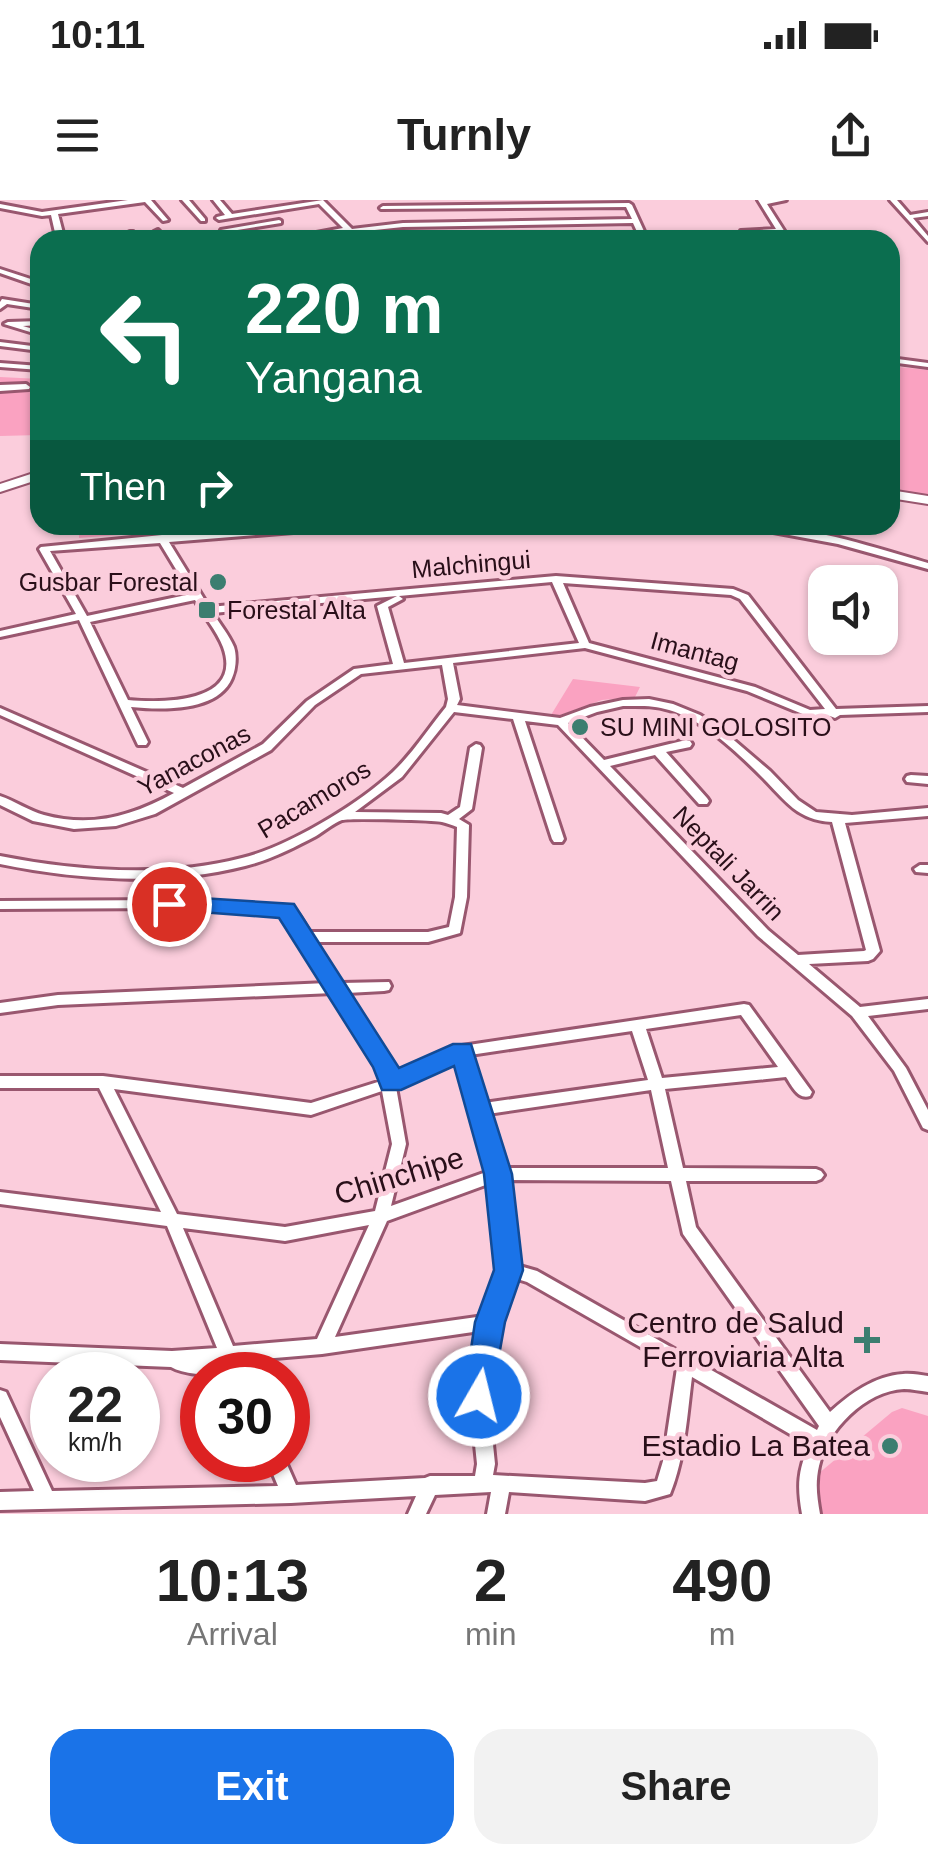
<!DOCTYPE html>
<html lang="en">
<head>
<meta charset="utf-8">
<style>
  :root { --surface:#fff; --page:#f2f2f2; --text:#222; --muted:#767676; --accent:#1a73e8 }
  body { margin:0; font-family:Arial,sans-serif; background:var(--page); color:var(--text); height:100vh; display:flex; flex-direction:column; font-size:38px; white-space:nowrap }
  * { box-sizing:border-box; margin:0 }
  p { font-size:32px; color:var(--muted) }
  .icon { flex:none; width:55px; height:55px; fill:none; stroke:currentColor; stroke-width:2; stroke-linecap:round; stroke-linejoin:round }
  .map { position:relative; height:1314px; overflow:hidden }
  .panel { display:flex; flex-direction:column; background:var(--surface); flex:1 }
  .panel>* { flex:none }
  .top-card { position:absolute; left:30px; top:30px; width:870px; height:305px; border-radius:30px; box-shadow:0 2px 8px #0004; background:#0b6e4f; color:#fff; overflow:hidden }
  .tools { position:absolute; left:808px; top:365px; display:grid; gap:20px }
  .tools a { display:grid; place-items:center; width:90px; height:90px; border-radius:20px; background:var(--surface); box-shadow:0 2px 8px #0004; font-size:50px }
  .speed { position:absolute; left:30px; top:1152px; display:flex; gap:20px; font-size:50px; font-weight:700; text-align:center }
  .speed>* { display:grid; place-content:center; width:130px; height:130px; border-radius:50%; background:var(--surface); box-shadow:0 2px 8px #0004; line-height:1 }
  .speed small { font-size:25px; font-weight:400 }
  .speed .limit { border:15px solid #d22; background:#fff; color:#111 }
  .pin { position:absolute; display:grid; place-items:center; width:85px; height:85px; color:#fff; margin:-42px; border:5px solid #fff; border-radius:50%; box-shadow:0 2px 10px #0007 }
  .me { position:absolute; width:110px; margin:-55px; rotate:8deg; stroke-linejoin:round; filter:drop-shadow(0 0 8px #0008) }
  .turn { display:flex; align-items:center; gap:35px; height:210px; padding:0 50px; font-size:45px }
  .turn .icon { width:130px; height:130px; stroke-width:2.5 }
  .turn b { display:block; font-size:70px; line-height:85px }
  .then { display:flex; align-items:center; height:95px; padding:0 50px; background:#0003; gap:20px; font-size:38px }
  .eta { display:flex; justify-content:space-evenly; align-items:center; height:170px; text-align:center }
  .eta b { font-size:60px; font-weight:800; line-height:70px }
  .button { display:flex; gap:20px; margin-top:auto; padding:20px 50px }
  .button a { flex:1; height:115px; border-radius:30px; background:var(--accent); color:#fff; font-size:40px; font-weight:800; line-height:115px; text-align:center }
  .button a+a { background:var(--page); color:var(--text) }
  .status { display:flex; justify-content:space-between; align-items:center; height:70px; padding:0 50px; background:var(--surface); direction:ltr }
  .status svg { height:28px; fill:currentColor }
  header { display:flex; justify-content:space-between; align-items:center; height:130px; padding:0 50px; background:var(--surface); font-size:45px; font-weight:800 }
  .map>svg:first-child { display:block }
  .green { fill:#faa2c1 }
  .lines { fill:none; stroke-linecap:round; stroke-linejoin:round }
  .minor-casing { stroke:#99576f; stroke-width:6 }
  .highway-casing { stroke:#99576f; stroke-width:4 }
  .minor { fill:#fff; fill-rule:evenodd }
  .highway { fill:#fff; fill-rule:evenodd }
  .route { fill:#1a73e8; stroke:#114b97; stroke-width:2.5 }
  .poi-dot { fill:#3c7e70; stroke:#fbcddc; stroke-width:4 }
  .labels { text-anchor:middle; stroke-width:9; stroke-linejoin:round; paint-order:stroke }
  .street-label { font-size:25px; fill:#290f19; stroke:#fbcddc }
  .poi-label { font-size:25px; fill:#290f19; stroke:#fbcddc; text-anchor:start }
  .near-street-label { font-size:30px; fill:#290f19; stroke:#fbcddc }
  .near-poi-label { font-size:30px; fill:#290f19; stroke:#fbcddc; text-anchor:end }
</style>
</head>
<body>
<div class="status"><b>10:11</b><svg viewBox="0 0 49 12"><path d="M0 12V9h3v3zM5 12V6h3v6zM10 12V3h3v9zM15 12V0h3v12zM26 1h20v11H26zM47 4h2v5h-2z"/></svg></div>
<header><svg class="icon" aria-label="menu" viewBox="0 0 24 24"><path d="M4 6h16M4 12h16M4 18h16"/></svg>Turnly<svg class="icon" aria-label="share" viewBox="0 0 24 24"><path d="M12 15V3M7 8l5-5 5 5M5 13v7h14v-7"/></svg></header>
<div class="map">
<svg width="928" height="1314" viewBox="0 0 928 1314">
  <rect width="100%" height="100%" fill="#fbcddc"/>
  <g class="green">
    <polygon points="890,166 928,170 928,296 890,291"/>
    <polygon points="0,177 40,179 40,235 0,236"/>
    <polygon points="79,325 195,325 196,329 79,338"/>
    <polygon points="573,479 640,487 635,497 602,500 555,517 551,515"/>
    <polygon points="902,1208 928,1216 928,1314 820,1314 812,1279 892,1212"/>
  </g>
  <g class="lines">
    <g class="minor-casing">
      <g id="minor">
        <polygon points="128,0 151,0 168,20 163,21 145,2 58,14 64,37 60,39 56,37 51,15 42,16 0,8 0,4 42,12"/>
        <polygon points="182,0 189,0 205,19 205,21 201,21"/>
        <polygon points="213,0 220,0 232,14 323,0 352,29 403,23 632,19 626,7 381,9 380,8 383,6 629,3 632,5 648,40 510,40 514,38 639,36 633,23 403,27 356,32 363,40 355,40 346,31 296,40 279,40 343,28 319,4 219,20 216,18 217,17 225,15"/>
        <polygon points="758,0 786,0 767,4 790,40 782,40 778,33 748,35 750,40 742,40 741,31 776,29"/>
        <polygon points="890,0 897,0 910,15 928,12 928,16 913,18 928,36 928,42"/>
        <polygon points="279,20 281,21 281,23 225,32 221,30"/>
        <polygon points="158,30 168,40 160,40 154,32"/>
        <polygon points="130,32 133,32 138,40 130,40 126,34"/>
        <polygon points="0,69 40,82 40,87 0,73"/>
        <polygon points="2,99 40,105 40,109 7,104 0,109 0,102"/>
        <polygon points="40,121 40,125 23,126 40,131 40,135 4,124 8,122"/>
        <polygon points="0,142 40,147 40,151 0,146"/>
        <polygon points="890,158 928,163 928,167 890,162"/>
        <polygon points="0,163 40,166 40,170 0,167"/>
        <polygon points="26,184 30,187 29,189 0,191 0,185"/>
        <path d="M306 325H347L342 328 169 342 209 407 556 376 733 389 748 395 836 509 928 506V512L840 515 835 518 830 516 805 515 747 491 585 448 453 463 460 499 457 505 560 518 590 507 623 500 649 499 673 504 700 515 722 530 770 571 798 600 816 612 852 615 928 608V616L845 623 880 751 873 759 868 761 809 764 860 807 928 799V809L868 816 906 868 928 910V930L923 928 894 871 852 816 758 736 558 525 525 521 564 639 562 642H554L552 639 513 519 454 512 402 577 355 612 441 613 448 615 460 607 470 548 476 544 480 545 482 548 472 609 459 619 469 625 467 697 460 733 428 742H315L341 783 389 782 391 786 389 790 384 791 347 793 390 861 394 875 462 846 744 804 749 805 812 892 810 896C798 900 792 886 786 877L665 889 683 968 816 969 821 971 824 975 821 979 816 981H686L696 1027 830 1212C850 1194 874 1176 903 1174 911 1173 920 1175 928 1176V1192C920 1191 912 1189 904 1189 865 1191 827 1230 819 1266 815 1283 817 1297 820 1314H802C797 1286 798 1271 809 1245L692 1177C687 1216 685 1257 670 1294L645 1301 509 1292 505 1314H487L491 1292 435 1295 426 1314H408L416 1296 291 1303 0 1310V1292L34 1291 0 1217V1190L6 1192 52 1291 278 1286 267 1260H285L296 1285 425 1278 430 1276H475L477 1264 470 1196 480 1131 322 1154 229 1162 243 1170 245 1175C225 1175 188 1177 171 1167L0 1160V1144L172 1151 217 1148 167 1026 0 1004V992L161 1012 99 888H0V876H103L311 903 381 881 378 866 333 793 58 805 0 813V803L58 795 327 783 288 720 283 714 169 708 0 709V701L169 700 286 706C298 709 303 722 309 732H428L449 727 455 697 457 627C452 625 447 623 442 622 433 620 351 618 342 620 334 623 324 631 316 636 293 648 270 660 245 666 167 686 78 680 0 664V656C75 671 167 678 242 658 288 647 359 604 393 572 413 553 428 529 446 507L448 499 442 465 361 474 315 505 271 550 155 614 116 626 74 629 33 621 0 605V596C15 601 29 611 44 615 92 628 132 616 174 593L0 515V508L183 588 263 544 307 501 354 469 393 464 377 406 397 396 213 413C219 423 229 435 234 447 237 456 236 469 232 478 218 512 162 510 131 507L148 542 146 545H138L79 420 0 437V431L76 414 39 349 41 347 162 335ZM160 343 191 394 87 416 50 351ZM552 382 579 443 404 463 388 407 403 399 399 396ZM563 383 731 395 740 399 825 509 810 510 755 487 589 443ZM195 400C203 415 217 431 223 447 244 504 161 503 128 500L90 422ZM623 506C639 506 654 505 669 510 705 521 737 552 763 578 786 601 797 620 832 622L866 750 864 751 798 755 768 730 610 566 655 555 699 604H707L709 601 707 598 666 552 690 547 692 544 690 541 686 540 604 560 568 523 597 512ZM741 815 778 867 662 878 646 829ZM632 831 648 880 484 903 470 855ZM457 859 489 971 391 1006 406 944 396 887ZM114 889 311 915 382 891 392 944 375 1011 285 1027 177 1014ZM651 890 668 968H504L488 914ZM506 980 671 981 683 1034 819 1226 817 1230 537 1071 516 1065ZM491 983 501 1070 484 1116 335 1137 387 1021ZM369 1025 317 1139 233 1146 183 1028 285 1041ZM514 1078 527 1082 677 1168 663 1261 657 1281 645 1283 493 1275 495 1264 488 1196 498 1122Z"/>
        <path d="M746 325C808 325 869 346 928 363V369L838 344 751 328Z"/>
        <polygon points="911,575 928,576 928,584 907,582 905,579 907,576"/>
        <polygon points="920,665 928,665 928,673 916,672 914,669"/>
      </g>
    </g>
    <g class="highway-casing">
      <g id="highway">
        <polygon points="40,271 40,279 0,292 0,284"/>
        <polygon points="890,290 928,296 928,304 890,298"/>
      </g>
    </g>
    <use href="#minor" class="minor"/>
    <use href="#highway" class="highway"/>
  </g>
  <polygon class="route" points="169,696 294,704 399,868 453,844 471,844 512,974 523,1070 505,1122 490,1206 479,1211 468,1206 464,1196 475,1122 494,1070 484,974 454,866 401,890 382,890 373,867 279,718 161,709 157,704"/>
  <g class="poi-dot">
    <circle cx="218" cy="382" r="10"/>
    <rect x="197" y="400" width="20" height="20" rx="5"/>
    <circle cx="580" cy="527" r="10"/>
    <path d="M862 1125h10v10h10v10h-10v10h-10v-10h-10v-10h10z"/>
    <circle cx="890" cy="1246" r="10"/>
  </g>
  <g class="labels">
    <g class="street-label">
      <text transform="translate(471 364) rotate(-5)" y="9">Malchingui</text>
      <text transform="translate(695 451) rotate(15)" y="9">Imantag</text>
      <text transform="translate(194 560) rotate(-28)" y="9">Yanaconas</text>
      <text transform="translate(314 599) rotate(-31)" y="9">Pacamoros</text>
      <text transform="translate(729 663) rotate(46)" y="9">Neptali Jarrin</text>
    </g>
    <g class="poi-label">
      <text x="198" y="391" text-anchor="end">Gusbar Forestal</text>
      <text x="227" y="419">Forestal Alta</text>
      <text x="600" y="536">SU MINI GOLOSITO</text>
    </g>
    <g class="near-street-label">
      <text transform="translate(399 976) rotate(-17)" y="10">Chinchipe</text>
    </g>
    <g class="near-poi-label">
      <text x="844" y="1133">Centro de Salud<tspan x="844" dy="34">Ferroviaria Alta</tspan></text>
      <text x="870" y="1256">Estadio La Batea</text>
    </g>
  </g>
</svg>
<div class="tools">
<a><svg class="icon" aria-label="sound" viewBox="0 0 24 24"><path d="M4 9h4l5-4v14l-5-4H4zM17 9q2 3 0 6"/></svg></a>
</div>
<div class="speed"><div>22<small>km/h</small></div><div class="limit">30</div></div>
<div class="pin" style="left:169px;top:704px;background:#d93025"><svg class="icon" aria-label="arrive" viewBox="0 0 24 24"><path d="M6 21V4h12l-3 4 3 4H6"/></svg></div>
<svg class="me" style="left:479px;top:1196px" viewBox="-20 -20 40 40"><circle r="17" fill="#1a73e8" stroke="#fff" stroke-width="3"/><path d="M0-11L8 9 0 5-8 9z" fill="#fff"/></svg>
<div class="top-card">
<div class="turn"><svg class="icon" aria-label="left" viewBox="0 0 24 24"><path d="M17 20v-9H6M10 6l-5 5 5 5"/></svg><div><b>220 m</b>Yangana</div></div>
<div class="then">Then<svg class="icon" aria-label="right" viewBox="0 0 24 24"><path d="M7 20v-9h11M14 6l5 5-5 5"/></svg></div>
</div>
</div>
<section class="panel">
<div class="eta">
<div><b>10:13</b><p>Arrival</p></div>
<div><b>2</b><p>min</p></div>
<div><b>490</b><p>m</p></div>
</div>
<div class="button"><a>Exit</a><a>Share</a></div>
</section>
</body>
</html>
